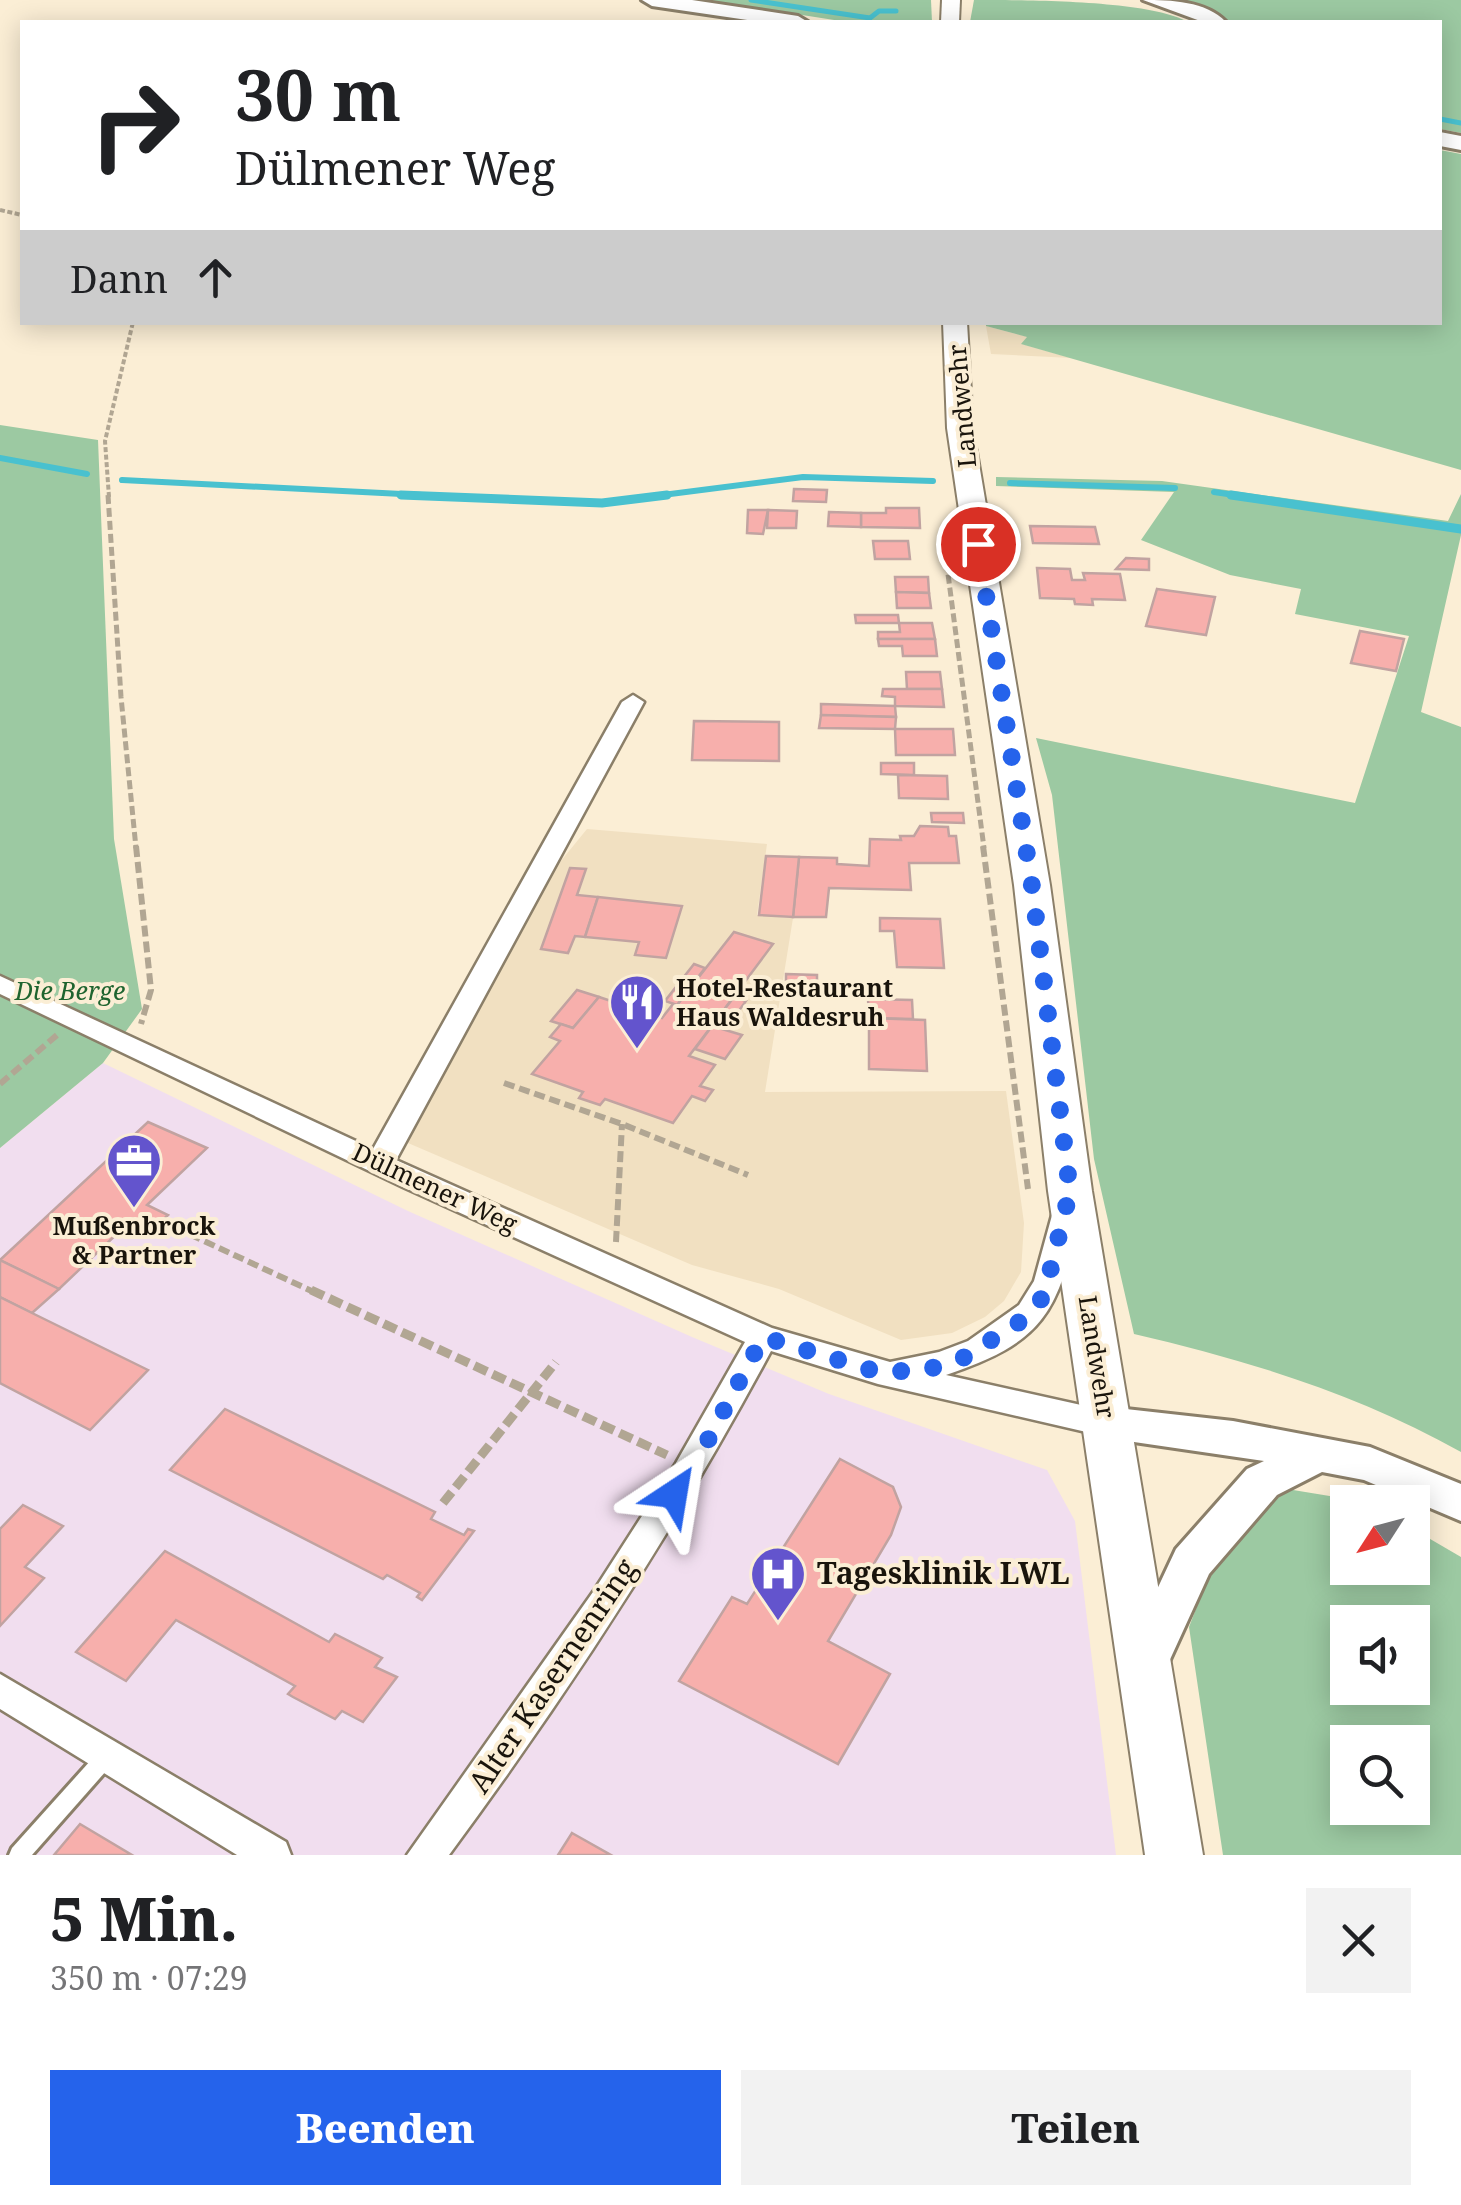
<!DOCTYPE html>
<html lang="de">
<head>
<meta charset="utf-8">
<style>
  :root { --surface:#fff; --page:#f2f2f2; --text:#202124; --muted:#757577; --accent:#2563eb }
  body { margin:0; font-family:"Noto Serif",serif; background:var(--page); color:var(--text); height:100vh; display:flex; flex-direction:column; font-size:38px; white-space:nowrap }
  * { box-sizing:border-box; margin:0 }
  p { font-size:32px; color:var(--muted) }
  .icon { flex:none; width:55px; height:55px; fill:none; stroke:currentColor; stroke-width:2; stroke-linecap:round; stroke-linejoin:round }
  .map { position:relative; height:1855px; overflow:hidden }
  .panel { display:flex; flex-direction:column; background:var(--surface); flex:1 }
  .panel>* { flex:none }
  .banner { position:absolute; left:20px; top:20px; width:1422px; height:305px; border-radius:0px; box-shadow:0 5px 25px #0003; background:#fff; color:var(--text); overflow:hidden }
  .needle { width:65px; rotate:234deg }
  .fabs { position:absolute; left:1330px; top:1485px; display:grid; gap:20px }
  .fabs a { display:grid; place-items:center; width:100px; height:100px; border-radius:0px; background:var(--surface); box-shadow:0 5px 25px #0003; font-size:50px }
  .pin { position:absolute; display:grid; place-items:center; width:85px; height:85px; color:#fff; margin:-42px; border:5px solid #fff; border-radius:50%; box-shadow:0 2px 10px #0007 }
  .me { position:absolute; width:110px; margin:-55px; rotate:33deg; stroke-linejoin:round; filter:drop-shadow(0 0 8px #0008) }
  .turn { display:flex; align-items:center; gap:35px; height:210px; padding:0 50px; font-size:45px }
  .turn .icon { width:130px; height:130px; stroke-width:2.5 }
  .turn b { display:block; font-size:70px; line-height:85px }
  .then { display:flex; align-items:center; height:95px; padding:0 50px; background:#0003; gap:20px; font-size:38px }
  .round { display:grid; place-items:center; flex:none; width:105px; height:105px; border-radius:0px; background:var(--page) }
  .summary { display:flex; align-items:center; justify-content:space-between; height:170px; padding:0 50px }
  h1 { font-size:60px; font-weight:800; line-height:75px }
  .primary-button { display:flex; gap:20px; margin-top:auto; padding:20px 50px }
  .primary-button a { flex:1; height:115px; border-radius:0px; background:var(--accent); color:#fff; font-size:40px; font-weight:800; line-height:115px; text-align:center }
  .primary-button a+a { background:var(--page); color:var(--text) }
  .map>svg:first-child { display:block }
  .built { fill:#f1e0c1 }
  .industrial { fill:#f1deef }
  .green { fill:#9cc9a2; fill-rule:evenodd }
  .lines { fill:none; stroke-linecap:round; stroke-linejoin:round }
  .stream-far2 { stroke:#49c1cf; stroke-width:5 }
  .stream-far1 { stroke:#49c1cf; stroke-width:6 }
  .stream { stroke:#49c1cf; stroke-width:9 }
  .building { fill:#f7afac; stroke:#c1a3a1; stroke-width:2.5 }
  .service-casing { stroke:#8b7f69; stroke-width:6 }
  .minor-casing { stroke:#8b7f69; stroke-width:5 }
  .tertiary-casing { stroke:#8b7f69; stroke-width:6 }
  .secondary-casing { stroke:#8b7f69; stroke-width:4 }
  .trunk-casing { stroke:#8b7f69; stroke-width:6 }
  .path-far3 { stroke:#b1a693; stroke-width:4; stroke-dasharray:5 2.5; stroke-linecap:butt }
  .path-far2 { stroke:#b1a693; stroke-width:5; stroke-dasharray:9 4; stroke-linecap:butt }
  .path-far1 { stroke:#b1a693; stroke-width:6; stroke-dasharray:11 5; stroke-linecap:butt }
  .path { stroke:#b1a693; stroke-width:9; stroke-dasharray:14 6; stroke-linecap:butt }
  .service { fill:#fff; fill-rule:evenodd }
  .minor { fill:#fff; fill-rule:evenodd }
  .tertiary { fill:#fff; fill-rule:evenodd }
  .secondary { fill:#fff; fill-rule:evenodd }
  .trunk { fill:#fff; fill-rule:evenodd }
  .route { stroke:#2563eb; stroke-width:18; stroke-dasharray:0 32.4 }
  .labels { text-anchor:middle; stroke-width:8; stroke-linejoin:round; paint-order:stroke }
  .street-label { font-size:25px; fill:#19140c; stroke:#fbeed5 }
  .poi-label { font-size:25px; font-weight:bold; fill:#19140c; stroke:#fbeed5; text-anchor:start }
  .park-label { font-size:25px; font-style:italic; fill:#1e642f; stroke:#fbeed5 }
  .near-poi-label { font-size:30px; font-weight:bold; fill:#19140c; stroke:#fbeed5; text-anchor:start }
  .near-street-label { font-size:30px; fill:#19140c; stroke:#fbeed5 }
</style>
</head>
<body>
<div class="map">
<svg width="1461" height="1855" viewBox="0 0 1461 1855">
  <rect width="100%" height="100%" fill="#fbeed5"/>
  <g class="built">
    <polygon points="986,326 1028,337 1022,344 1071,358 991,354"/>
    <polygon points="587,829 767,844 757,915 793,918 765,1092 1006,1091 1024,1223 1021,1272 1004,1301 985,1317 952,1333 901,1340 779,1289 692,1265 401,1140 556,867"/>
  </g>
  <polygon class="industrial" points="103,1063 408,1211 692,1337 829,1394 1047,1470 1075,1521 1116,1855 0,1855 0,1148"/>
  <g class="green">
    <polygon points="707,0 931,0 932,22 847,22"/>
    <path d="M974 0C1027 0 1149 0 1188 22H970Z"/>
    <polygon points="1172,0 1461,0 1461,133 1440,129 1440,22 1223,22"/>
    <polygon points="1440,150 1461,154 1461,470 1021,344 1027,337 986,326 986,323 1440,322"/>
    <polygon points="0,425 98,440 114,839 142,1009 103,1063 0,1148"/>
    <path d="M996 477 1162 481 1448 521 1461 494V535L1421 712 1461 727V1452C1360 1395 1247 1360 1134 1334L1094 1159 1052 795 1036 738 1355 803 1409 636 1295 614 1301 589 1230 575 1141 540 1174 492 996 486Z"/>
    <path d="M1287 1489 1366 1502H1348V1568H1412L1413 1529 1461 1557V1855H1223L1189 1627 1219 1549 1255 1510ZM1348 1622H1412V1688H1348ZM1348 1742H1412V1808H1348Z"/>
  </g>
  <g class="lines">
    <g class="stream-far2">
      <polyline points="751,0 870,18 879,11 896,11"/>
      <polyline points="1440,119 1461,123"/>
    </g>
    <g class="stream-far1">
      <polyline points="0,458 87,474"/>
      <polyline points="122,480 461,497"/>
      <polyline points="1010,483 1175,488"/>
      <polyline points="1214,492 1248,497"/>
      <polyline points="647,497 803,477 933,481"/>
    </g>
    <g class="stream">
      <polyline points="401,495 602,503 667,495"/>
      <polyline points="1231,495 1461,529"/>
    </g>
  </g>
  <g class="building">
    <polygon points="794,489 827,490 826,502 793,501"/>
    <polygon points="886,508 919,508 920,528 861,527 861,513 886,513"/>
    <polygon points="748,510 768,510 763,534 747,533"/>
    <polygon points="768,510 797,511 796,528 767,528"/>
    <polygon points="829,512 861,513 861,527 828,526"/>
    <polygon points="1030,526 1095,527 1099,544 1033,543"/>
    <polygon points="873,541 908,541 910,559 875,559"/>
    <polygon points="1126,558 1149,559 1149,570 1116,569"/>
    <polygon points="1037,568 1070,569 1072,580 1085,580 1083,573 1120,574 1125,600 1092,599 1093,605 1075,604 1074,599 1040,598"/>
    <polygon points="895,577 928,577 929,593 896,592"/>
    <polygon points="1157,589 1215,597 1206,635 1146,626"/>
    <polygon points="896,592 929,593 931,608 897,608"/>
    <polygon points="855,615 898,615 899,623 856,623"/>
    <polygon points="899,623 932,623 935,639 878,639 878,632 900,632"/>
    <polygon points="1360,631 1404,639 1396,671 1351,663"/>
    <polygon points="878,639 935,639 937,656 903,656 902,646 879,646"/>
    <polygon points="906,672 940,672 942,689 907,689"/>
    <polygon points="883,689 942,689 944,707 895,706 895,697 882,696"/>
    <polygon points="821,704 895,706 896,717 821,715"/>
    <polygon points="821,715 896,717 895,729 819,728"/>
    <polygon points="694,721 779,722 779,761 692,760"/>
    <polygon points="895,729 953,729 955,755 896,755"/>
    <polygon points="881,763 914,763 914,775 881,774"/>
    <polygon points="898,775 947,776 948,799 899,798"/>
    <polygon points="931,813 963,813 964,823 932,822"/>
    <polygon points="920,826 948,827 949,836 956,836 959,863 909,863 911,890 829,888 826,917 793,917 799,857 837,858 837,864 869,866 870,839 901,840 900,836 914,836"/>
    <polygon points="766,856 799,857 793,917 759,915"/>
    <polygon points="570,868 586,869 577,895 598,897 585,937 575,936 568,953 541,949"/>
    <polygon points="598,897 682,906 666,958 635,955 639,942 585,937"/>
    <polygon points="880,918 940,919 944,968 897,967 894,931 880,931"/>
    <polygon points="734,932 773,944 717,1019 677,1005"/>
    <polygon points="694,964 705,968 677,1005 665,1001"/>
    <polygon points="786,974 817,975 817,989 786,989"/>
    <polygon points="577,990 599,997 573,1028 551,1021"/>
    <polygon points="599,997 662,1018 673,1004 717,1019 689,1056 715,1065 700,1086 713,1090 705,1101 692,1096 673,1123 605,1099 600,1105 579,1098 583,1092 532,1074 560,1041 550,1037 561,1024 573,1028"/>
    <polygon points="734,997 746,1001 730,1023 717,1019"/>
    <polygon points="868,999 912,1000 913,1019 869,1018"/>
    <polygon points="869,1018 925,1020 927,1071 869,1069"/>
    <polygon points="712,1026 742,1035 725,1059 695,1049"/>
    <polygon points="148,1122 207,1148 147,1205 168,1215 146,1236 123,1228 59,1289 0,1260"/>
    <polygon points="0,1260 59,1289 32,1313 0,1297"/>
    <polygon points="0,1297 32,1313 148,1370 90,1430 0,1383"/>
    <polygon points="225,1409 435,1512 431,1519 464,1535 468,1529 474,1531 422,1600 417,1597 420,1593 387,1575 383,1579 170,1470"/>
    <polygon points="840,1459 893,1487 901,1507 891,1535 828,1641 890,1674 838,1764 679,1681 732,1597 747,1604"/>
    <polygon points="23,1505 63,1526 25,1567 44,1578 0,1626 0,1529"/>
    <polygon points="165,1551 329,1642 335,1634 382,1658 375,1667 397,1677 363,1722 342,1711 335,1719 293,1697 288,1694 295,1686 176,1620 126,1681 76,1652"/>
    <polygon points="80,1824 132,1855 54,1855"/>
    <polygon points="572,1833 611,1855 558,1855"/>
  </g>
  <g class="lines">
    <g class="service-casing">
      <polygon id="service" points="107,1747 114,1750 116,1756 114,1762 32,1855 9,1855 12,1848 100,1750"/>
    </g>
    <g class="minor-casing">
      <g id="minor">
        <path d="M633 695 644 702 396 1160 772 1328 890 1362 939 1352 968 1341 1019 1305 1034 1281 1054 1208 1064 1205 1074 1208 1079 1216C1058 1313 1044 1342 946 1375L1108 1411 1119 1415 1124 1424 1119 1433 1108 1437 878 1384 771 1351C676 1528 568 1694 449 1855H407L593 1592 676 1463 745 1342 403 1187 0 994V976L373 1149 622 702Z"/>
        <polygon points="0,1674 286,1842 291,1855 237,1855 0,1709"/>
      </g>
    </g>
    <g class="tertiary-casing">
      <polygon id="tertiary" points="1108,1407 1233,1421 1370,1447 1461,1484 1461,1521 1364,1480 1322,1472 1277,1495 1209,1574 1162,1677 1146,1683 1130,1677 1123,1662 1176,1549 1247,1469 1264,1461 1093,1436 1087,1424 1093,1412"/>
    </g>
    <g class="secondary-casing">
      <g id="secondary">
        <polygon points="942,0 960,0 959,22 941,22"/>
        <polygon points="943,322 967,322 973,428 1050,885 1092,1191 1203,1855 1145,1855 1048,1191 1014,885 947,428"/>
      </g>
    </g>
    <g class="trunk-casing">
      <g id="trunk">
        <polygon points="642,0 692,0 798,16 808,22 761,22 652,6"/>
        <path d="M1143 0C1171 0 1206 1 1226 22H1203Z"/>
        <polygon points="1440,132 1461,136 1461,150 1440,146"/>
      </g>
    </g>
    <g class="path-far3">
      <polyline points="0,210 22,215"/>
      <polyline points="109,497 105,441 133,322"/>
    </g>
    <g class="path-far2">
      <polyline points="108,495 121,697 136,848"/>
      <polyline points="943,536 984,848"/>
    </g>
    <g class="path-far1">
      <polyline points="136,846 151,990 141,1024"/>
      <polyline points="983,846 1028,1189"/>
      <polyline points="504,1083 622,1124 748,1175"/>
      <polyline points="0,1084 57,1035"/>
      <polyline points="161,1221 316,1293"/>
      <polyline points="616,1242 622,1124"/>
    </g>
    <g class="path">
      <polyline points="311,1290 667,1455"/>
      <polyline points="443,1503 556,1362"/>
    </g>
    <use href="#service" class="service"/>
    <use href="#minor" class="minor"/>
    <use href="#tertiary" class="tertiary"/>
    <use href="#secondary" class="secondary"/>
    <use href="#trunk" class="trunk"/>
  </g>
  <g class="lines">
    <polyline class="route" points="674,1494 700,1455 763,1337 878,1372 926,1370 963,1358 1021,1321 1044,1296 1070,1191 1032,886 978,544"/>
  </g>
  <defs>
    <g id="restaurant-pin" transform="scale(2.875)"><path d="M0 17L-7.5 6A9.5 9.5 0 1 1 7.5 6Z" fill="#6354cd" stroke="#fbeed5"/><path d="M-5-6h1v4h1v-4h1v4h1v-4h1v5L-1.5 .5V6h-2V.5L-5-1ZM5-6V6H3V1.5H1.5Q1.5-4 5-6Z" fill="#fff"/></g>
    <g id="office-pin" transform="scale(2.875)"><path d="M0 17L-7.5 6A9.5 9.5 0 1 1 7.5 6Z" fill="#6354cd" stroke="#fbeed5"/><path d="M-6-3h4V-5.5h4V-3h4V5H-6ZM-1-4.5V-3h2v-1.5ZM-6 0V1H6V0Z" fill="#fff"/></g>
    <g id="hospital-pin" transform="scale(2.875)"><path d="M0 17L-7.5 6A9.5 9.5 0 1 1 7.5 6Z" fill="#6354cd" stroke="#fbeed5"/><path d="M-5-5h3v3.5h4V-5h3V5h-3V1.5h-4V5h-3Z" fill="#fff"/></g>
  </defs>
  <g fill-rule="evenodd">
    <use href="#restaurant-pin" x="637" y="1002"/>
    <use href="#office-pin" x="134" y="1161"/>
    <use href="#hospital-pin" x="778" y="1574"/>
  </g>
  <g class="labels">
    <g class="street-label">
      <text transform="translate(962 406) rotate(-95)" y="9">Landwehr</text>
      <text transform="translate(435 1188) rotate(25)" y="9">Dülmener Weg</text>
      <text transform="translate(1097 1357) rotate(81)" y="9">Landwehr</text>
    </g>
    <g class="poi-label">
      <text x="676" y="997">Hotel-Restaurant<tspan x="676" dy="29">Haus Waldesruh</tspan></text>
      <text x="134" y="1235" text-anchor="middle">Mußenbrock<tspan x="134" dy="29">&amp; Partner</tspan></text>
    </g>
    <g class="park-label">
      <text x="70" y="1000">Die Berge</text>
    </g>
    <g class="near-poi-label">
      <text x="817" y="1584">Tagesklinik LWL</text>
    </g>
    <g class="near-street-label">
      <text transform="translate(553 1676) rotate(-56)" y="10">Alter Kasernenring</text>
    </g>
  </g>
</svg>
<div class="fabs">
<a><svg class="needle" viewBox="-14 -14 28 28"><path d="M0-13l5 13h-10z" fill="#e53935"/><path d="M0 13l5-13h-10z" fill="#757577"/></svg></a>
<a><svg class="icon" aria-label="sound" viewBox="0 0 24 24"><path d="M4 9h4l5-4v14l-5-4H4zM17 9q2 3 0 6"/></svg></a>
<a><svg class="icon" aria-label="search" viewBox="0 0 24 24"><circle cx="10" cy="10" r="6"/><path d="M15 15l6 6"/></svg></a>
</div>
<div class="pin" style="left:978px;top:544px;background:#d93025"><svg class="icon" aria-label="arrive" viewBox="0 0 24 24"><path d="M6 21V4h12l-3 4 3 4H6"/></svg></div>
<svg class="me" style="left:674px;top:1494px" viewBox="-20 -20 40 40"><path d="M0-17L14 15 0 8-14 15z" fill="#2563eb" stroke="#fff" stroke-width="4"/></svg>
<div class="banner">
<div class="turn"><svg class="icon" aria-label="right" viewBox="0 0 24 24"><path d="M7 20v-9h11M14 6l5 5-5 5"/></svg><div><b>30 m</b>Dülmener Weg</div></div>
<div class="then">Dann<svg class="icon" aria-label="ahead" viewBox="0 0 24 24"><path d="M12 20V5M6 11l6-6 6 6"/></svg></div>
</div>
</div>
<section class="panel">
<div class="summary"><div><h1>5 Min.</h1><p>350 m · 07:29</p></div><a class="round"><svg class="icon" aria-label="close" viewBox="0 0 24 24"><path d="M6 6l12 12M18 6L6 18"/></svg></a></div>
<div class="primary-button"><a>Beenden</a><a>Teilen</a></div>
</section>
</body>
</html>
